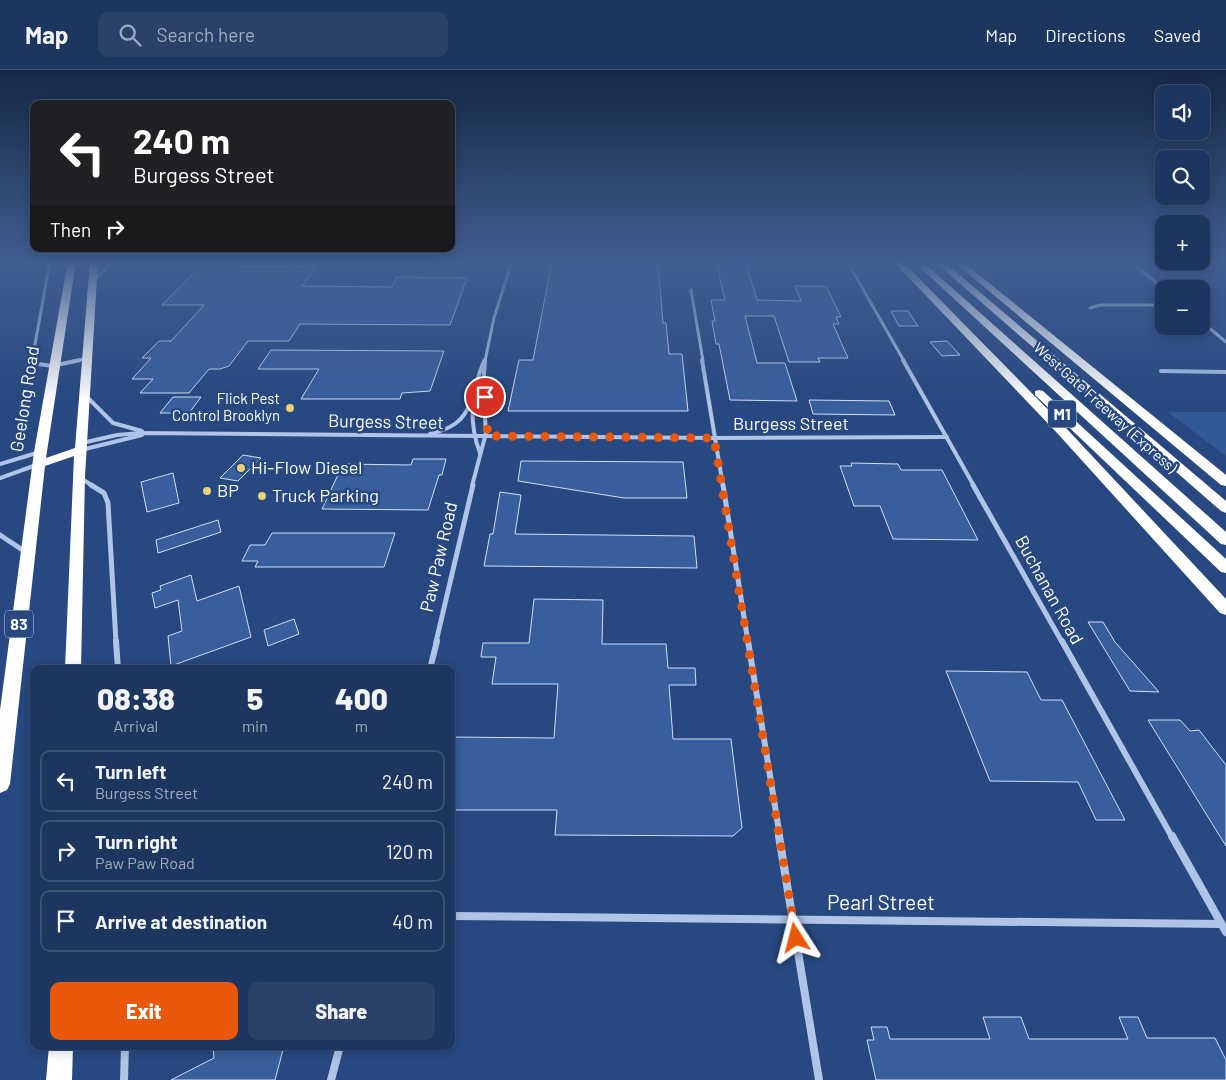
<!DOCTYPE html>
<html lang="en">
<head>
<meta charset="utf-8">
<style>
  :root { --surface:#1d3660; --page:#2a4169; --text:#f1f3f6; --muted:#a0abbd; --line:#3b5075; --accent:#ea580c }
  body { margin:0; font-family:Barlow,sans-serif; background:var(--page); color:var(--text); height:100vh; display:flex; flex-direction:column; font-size:19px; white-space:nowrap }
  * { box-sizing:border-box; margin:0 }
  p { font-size:16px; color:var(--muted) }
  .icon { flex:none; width:28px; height:28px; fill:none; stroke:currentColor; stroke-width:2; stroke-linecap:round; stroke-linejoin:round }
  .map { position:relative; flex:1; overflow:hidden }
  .side { position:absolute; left:30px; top:595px; width:425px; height:385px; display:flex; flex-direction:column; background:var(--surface); border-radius:10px; box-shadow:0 2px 12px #0003,0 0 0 1px var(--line) }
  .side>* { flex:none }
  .top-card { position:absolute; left:30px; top:30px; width:425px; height:152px; border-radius:10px; box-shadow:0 2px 12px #0003,0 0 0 1px var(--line); background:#202124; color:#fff; overflow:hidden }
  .buttons { position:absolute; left:1155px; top:15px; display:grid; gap:10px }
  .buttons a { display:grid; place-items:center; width:55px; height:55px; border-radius:10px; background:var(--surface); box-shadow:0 2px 12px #0003,0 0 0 1px var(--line); font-size:25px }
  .pin { position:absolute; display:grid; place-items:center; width:42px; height:42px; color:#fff; margin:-21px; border:2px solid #fff; border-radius:50%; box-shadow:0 1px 5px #0007 }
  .me { position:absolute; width:55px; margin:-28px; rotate:351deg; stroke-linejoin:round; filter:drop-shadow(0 0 4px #0008) }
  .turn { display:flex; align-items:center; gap:18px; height:105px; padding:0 20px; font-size:22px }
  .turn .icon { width:65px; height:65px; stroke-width:2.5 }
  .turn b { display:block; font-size:35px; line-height:42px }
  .then { display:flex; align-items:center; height:48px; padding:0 20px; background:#0003; gap:10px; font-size:19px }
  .eta { display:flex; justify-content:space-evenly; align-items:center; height:85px; text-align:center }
  .eta b { font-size:30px; font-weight:800; line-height:35px }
  .button { display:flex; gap:10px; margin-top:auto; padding:10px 20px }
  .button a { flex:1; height:58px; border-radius:10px; background:var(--accent); color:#fff; font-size:20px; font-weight:800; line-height:58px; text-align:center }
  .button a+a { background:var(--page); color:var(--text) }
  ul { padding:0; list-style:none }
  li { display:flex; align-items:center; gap:15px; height:62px; margin:0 10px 8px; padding:0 10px; border:2px solid var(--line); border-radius:10px }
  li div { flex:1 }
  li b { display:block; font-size:19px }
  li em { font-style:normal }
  header { display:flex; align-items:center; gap:30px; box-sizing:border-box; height:70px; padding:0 25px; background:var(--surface); border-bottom:1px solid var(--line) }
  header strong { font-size:24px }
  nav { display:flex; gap:28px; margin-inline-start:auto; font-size:18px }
  .search { width:350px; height:45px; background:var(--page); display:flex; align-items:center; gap:12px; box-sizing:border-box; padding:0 18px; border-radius:10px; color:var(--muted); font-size:19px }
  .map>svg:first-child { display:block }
  .green { fill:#325997 }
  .building { fill:#385e9d; stroke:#d2dff5 }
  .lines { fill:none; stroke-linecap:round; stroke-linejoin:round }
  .street-far4 { stroke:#afc4e6; stroke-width:3 }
  .street-far3 { stroke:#afc4e6; stroke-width:4 }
  .street-far2 { stroke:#afc4e6; stroke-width:5 }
  .street-far1 { stroke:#afc4e6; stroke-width:6 }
  .street { stroke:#afc4e6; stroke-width:8 }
  .highway { fill:#fff; fill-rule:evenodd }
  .route { stroke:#ea580c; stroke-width:9; stroke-dasharray:0 16.2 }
  .poi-dot { fill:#eed375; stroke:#274880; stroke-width:2 }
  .labels { text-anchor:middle; stroke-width:5; stroke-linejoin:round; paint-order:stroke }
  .far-poi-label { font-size:15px; fill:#fff; stroke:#274880; text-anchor:end }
  .far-street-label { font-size:15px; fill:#fff; stroke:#274880 }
  .shield { fill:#274880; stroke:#bec8d9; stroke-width:1 }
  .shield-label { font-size:16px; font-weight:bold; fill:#fff }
  .street-label { font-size:18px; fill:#fff; stroke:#274880 }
  .poi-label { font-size:18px; fill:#fff; stroke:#274880; text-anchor:start }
  .near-street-label { font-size:21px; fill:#fff; stroke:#274880 }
</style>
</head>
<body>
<header>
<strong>Map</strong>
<div class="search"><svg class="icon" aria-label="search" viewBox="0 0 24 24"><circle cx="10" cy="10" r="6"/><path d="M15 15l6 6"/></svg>Search here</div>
<nav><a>Map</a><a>Directions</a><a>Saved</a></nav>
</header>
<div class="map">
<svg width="1226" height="1010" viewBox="0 0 1226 1010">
  <rect width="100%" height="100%" fill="#274880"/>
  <polygon class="green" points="1168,342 1226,342 1226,386"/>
  <g class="building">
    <polygon points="552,191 658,191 663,253 666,253 669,284 682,284 688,341 508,341 519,290 533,290"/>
    <polygon points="716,191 745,191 757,230 801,231 795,216 826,216 841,247 836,247 839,254 833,254 848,288 818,288 820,292 789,292 774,246 745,246 757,293 785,293 797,331 730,330 719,274 716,274 712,251 715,251 711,230 725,230"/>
    <polygon points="201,196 317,197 302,216 392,217 397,207 467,208 450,255 300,254 289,271 248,271 229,296 220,299 209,299 189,323 140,323 153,309 132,309 151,288 142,288 159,271 171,271 204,235 162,235"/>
    <polygon points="891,241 908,241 918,256 899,256"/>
    <polygon points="947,271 960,285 942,286 930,272"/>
    <polygon points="271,280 444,281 430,321 402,323 400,329 301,329 319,299 258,299"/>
    <polygon points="173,327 201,327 189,343 160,343"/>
    <polygon points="809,330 889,331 895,345 813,344"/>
    <polygon points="243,385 261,388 238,411 220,408"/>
    <polygon points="413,389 446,389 442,405 439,405 428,440 322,439 343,394 411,395"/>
    <polygon points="521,391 683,392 687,428 624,428 518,411"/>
    <polygon points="851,393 898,394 901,400 942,400 978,470 893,469 880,436 854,436 840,396 852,396"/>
    <polygon points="173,403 179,433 147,442 141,412"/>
    <polygon points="500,422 521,425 515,464 694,466 697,498 484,496 490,464 493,464"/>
    <polygon points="218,450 221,462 158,483 156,470"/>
    <polygon points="272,463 395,463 384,497 255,497 258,491 242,491 250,475 265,475"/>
    <polygon points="191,505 197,531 239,516 251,567 171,596 168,566 182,561 178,530 155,538 152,523 161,520 160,516"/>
    <polygon points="534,529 603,530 602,574 666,574 668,598 695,598 696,615 669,615 673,669 731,669 742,758 733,766 555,765 557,740 451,740 451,667 554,668 558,614 492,614 496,587 481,587 483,573 529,573"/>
    <polygon points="294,549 299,564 268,576 264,560"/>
    <polygon points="1088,552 1103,552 1115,572 1159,622 1130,621"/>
    <polygon points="946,601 1027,602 1041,630 1062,630 1125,750 1096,750 1078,712 990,711"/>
    <polygon points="1148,650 1180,650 1190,661 1199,660 1226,695 1226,776"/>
    <polygon points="983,947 1021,947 1029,969 1128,969 1119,947 1138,947 1147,968 1215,968 1226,990 1226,1010 876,1010 867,970 874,970 871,957 887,957 890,969 990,969"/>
    <polygon points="213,976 284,976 275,1010 171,1010 214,988"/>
  </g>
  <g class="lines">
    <g class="street-far4">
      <polyline points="501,191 510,195"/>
      <polyline points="847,191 904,291"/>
      <polyline points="1130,191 1164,219"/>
      <polyline points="93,211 114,191"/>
      <polyline points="691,220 703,291"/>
      <polyline points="1090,238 1100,235 1164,235"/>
      <polyline points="1201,251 1226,272"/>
      <polyline points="32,291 50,191"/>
      <polyline points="75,291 88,288"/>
      <polyline points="485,291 494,248 512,191"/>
    </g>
    <g class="street-far3">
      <polyline points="32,290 32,293 52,296 80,290"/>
      <polyline points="702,290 723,416"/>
      <polyline points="903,290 974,416"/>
      <polyline points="1161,301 1226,302"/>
      <polyline points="86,326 113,353 142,361"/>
      <path d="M430 364C450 359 464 352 471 331"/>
      <polyline points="82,373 117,365 141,363 714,368 947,367"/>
      <polyline points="81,380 142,365"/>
      <path d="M480 383C468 352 471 322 484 291"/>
      <polyline points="0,394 40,382"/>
      <polyline points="79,407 93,416"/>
      <polyline points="0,408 39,394"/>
      <polyline points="472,416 486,363 483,317 485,290"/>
    </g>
    <g class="street-far2">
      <polyline points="91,415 104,423 108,433 116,572"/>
      <polyline points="723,415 748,572"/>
      <polyline points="973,415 1062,572"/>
      <polyline points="0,465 27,483"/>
      <polyline points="436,572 473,415"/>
    </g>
    <g class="street-far1">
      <polyline points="116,571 118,599"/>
      <polyline points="748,571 780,767"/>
      <polyline points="1062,571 1172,767"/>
      <polyline points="430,599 437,571"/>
    </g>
    <g class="street">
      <polyline points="779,766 819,1010"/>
      <polyline points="1172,766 1226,862"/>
      <polyline points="451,846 1221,854"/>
      <polyline points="124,1010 125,976"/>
      <polyline points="331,1010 340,976"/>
    </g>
    <g class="highway">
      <polygon points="68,191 76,191 46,388 75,378 90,191 98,191 85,406 81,599 65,599 74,386 45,396 10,714 7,720 0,723 0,640 34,382"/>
      <polygon points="893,191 902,191 1066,358 1226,529 1226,545 1220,543 1058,364"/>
      <polygon points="913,191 922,191 1226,462 1226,475 1221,474"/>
      <polygon points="934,191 943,191 1226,431 1226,443 1221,441"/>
      <polygon points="953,191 962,191 1226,405 1226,416 1221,415"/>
      <polygon points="1039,320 1043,321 1226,489 1226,503 1221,502 1035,325 1035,321"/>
      <polygon points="49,976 73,976 72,1010 46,1010"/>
    </g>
  </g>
  <linearGradient id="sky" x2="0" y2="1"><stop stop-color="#152846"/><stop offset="0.58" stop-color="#415e91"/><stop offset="1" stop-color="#415e91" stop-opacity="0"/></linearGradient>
  <rect width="1226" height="332" fill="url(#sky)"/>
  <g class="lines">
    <polyline class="route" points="485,327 488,345 487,366 714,368 796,868"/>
  </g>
  <g class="poi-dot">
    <circle cx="290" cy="338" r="5"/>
    <circle cx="241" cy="398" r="5"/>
    <circle cx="207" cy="421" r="5"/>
    <circle cx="262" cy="426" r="5"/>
  </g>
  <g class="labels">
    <g class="far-poi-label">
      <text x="280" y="334">Flick Pest<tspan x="280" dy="17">Control Brooklyn</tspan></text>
    </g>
    <g class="far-street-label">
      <text transform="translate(1105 338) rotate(42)" y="5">West Gate Freeway (Express)</text>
    </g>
    <g class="shield">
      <rect x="1048" y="330.5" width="28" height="27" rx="4"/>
      <rect x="5" y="540.5" width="28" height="27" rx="4"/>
    </g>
    <g class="shield-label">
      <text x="1062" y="350">M1</text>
      <text x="19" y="560">83</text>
    </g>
    <g class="street-label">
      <text transform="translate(25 329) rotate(-81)" y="6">Geelong Road</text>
      <text transform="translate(386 352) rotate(1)" y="6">Burgess Street</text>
      <text x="791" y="360">Burgess Street</text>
      <text transform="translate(439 487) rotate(-77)" y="6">Paw Paw Road</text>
      <text transform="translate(1049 520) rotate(61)" y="6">Buchanan Road</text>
    </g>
    <g class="poi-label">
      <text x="251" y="404">Hi-Flow Diesel</text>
      <text x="217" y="427">BP</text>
      <text x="272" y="432">Truck Parking</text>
    </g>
    <g class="near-street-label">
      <text x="881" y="840">Pearl Street</text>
    </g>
  </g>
</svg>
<div class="buttons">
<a><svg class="icon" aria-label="sound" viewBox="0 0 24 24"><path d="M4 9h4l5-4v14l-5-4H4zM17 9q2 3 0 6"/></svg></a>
<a><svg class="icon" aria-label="search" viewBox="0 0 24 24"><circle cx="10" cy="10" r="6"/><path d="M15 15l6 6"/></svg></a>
<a>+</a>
<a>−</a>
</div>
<div class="pin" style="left:485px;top:327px;background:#d93025"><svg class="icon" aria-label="arrive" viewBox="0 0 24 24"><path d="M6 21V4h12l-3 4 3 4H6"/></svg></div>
<svg class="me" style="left:796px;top:868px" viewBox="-20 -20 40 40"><path d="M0-17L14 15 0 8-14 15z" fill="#ea580c" stroke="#fff" stroke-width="4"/></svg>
<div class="top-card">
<div class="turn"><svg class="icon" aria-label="left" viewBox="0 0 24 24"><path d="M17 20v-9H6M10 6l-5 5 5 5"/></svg><div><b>240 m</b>Burgess Street</div></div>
<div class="then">Then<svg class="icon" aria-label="right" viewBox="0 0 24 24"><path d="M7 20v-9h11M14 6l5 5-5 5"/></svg></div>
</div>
<section class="side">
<div class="eta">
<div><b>08:38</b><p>Arrival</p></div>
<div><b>5</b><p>min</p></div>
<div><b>400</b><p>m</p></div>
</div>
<ul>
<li><svg class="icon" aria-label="left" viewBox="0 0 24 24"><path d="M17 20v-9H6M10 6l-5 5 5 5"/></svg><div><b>Turn left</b><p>Burgess Street</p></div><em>240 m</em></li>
<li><svg class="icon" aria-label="right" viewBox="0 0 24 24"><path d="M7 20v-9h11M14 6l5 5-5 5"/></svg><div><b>Turn right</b><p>Paw Paw Road</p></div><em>120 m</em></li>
<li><svg class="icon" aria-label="arrive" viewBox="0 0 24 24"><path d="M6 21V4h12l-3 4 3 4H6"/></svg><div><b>Arrive at destination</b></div><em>40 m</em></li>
</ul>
<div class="button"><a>Exit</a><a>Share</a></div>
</section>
</div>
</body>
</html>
